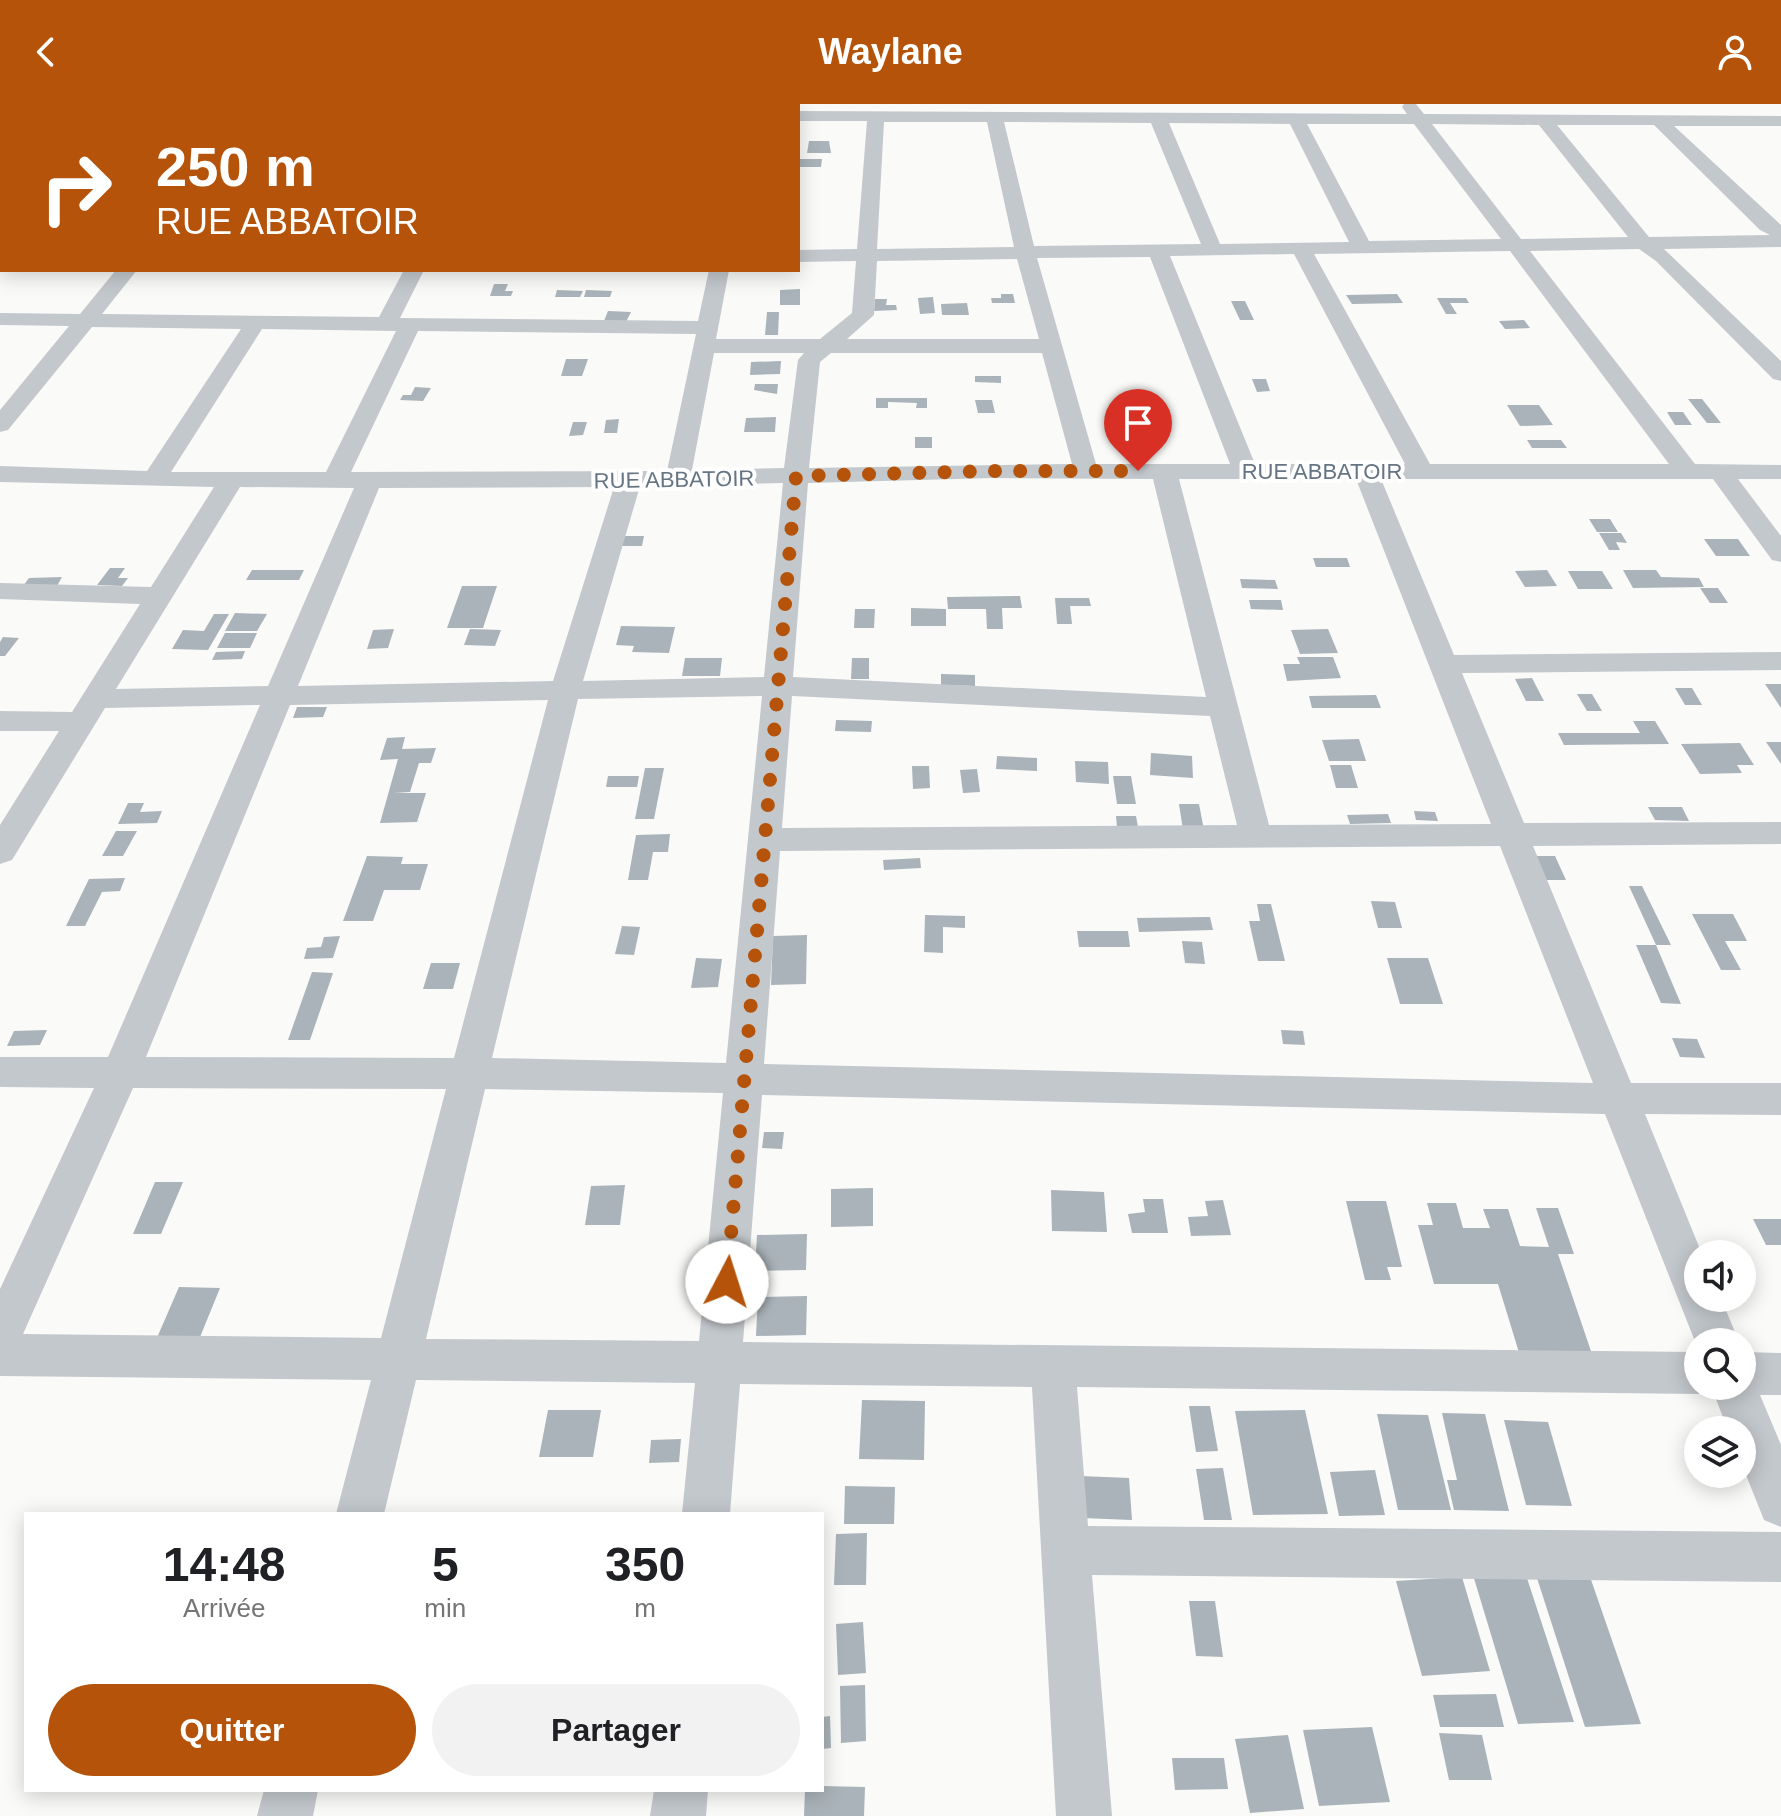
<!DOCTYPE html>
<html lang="fr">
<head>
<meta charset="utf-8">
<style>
  :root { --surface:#fff; --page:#f2f2f2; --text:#202124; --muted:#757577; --accent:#b45309 }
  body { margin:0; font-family:Arial,sans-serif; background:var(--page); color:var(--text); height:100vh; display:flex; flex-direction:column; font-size:30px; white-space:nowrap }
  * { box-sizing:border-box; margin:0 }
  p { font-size:26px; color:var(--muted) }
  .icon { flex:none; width:44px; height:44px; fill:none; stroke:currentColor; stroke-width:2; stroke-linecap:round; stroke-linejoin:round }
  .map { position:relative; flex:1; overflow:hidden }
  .side { position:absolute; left:24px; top:1408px; width:800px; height:280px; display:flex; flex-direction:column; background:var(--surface); border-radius:0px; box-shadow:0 4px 20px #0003 }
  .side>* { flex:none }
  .top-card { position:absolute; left:0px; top:0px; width:800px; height:168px; box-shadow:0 4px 20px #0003; background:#b45309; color:#fff; overflow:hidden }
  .controls { position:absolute; left:1684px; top:1136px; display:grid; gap:16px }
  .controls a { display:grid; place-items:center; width:72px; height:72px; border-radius:50%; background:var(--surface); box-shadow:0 4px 20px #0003; font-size:40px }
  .pin { position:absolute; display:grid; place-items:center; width:68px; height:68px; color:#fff; margin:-82px -34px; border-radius:50% 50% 50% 0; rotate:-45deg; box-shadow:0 0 8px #0007 }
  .pin .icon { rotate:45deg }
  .me { position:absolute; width:88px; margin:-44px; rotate:5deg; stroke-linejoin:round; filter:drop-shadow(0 0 6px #0008) }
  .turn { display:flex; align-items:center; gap:28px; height:168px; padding:0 24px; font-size:36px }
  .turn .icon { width:104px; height:104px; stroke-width:2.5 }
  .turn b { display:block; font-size:56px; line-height:68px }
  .eta { display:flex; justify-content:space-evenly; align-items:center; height:136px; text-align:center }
  .eta b { font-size:48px; font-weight:700; line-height:56px }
  .button { display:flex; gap:16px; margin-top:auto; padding:16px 24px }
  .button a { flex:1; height:92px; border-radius:48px; background:var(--accent); color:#fff; font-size:32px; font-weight:700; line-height:92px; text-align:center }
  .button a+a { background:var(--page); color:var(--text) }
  header { display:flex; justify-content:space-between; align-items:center; height:104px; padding:0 24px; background:var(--accent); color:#fff; font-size:36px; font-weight:700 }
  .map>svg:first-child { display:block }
  .building { fill:#aab3b9 }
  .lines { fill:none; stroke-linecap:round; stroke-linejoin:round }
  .street { fill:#c3c8cc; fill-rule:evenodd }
  .route { stroke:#b45309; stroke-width:14; stroke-dasharray:0 25.2 }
  .labels { text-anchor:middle; stroke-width:8; stroke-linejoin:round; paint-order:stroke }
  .far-street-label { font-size:22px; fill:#657583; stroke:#fff }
</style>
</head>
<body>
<header><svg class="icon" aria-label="back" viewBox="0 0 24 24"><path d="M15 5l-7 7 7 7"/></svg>Waylane<svg class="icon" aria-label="person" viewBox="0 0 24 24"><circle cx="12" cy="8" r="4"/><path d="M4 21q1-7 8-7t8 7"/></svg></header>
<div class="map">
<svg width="1781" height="1712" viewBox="0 0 1781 1712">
  <rect width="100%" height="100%" fill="#fafaf8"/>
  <g class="building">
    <polygon points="809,37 829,37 831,49 807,49"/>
    <polygon points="798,55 822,55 821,63 798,63"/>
    <polygon points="494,180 508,180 505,187 513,187 511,192 490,192"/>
    <polygon points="800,185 800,201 780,201 780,186"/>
    <polygon points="557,186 583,187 580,193 555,193"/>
    <polygon points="586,186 612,187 610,193 584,193"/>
    <polygon points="1001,190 1013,190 1015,199 992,199 991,194 1001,194"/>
    <polygon points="1397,190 1403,199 1352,200 1346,191"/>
    <polygon points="933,193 935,209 920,210 918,194"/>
    <polygon points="1437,194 1466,194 1469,199 1450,199 1457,210 1446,210"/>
    <polygon points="875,195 887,195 886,201 896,201 897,206 874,207"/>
    <polygon points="1231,197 1245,197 1254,216 1240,216"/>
    <polygon points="967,199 969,211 942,211 941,200"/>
    <polygon points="608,207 631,208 626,218 604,217"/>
    <polygon points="767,208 779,208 778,231 765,231"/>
    <polygon points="1524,216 1530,224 1505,225 1499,217"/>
    <polygon points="566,255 588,255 582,272 561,272"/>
    <polygon points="781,257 780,270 750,271 751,258"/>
    <polygon points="975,272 1001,272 1001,279 975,278"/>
    <polygon points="1252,275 1266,275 1270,287 1257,288"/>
    <polygon points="755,280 778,280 777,290 754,286"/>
    <polygon points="415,283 431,284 423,297 400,296 403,291 411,291"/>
    <polygon points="876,294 927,294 927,304 916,304 917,299 888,298 888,304 876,304"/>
    <polygon points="1688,295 1702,295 1721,319 1707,319"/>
    <polygon points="975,296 992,296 995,309 978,309"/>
    <polygon points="1507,301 1539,301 1553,321 1520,322"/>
    <polygon points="1667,308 1683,308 1692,321 1675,321"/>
    <polygon points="776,313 775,328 744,328 746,314"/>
    <polygon points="619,315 617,329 604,329 606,316"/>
    <polygon points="573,318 587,318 583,331 569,332"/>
    <rect x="915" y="333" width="17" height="11"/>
    <polygon points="1527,336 1561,336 1567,344 1532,344"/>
    <polygon points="1589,415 1610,415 1618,428 1597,428"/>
    <polygon points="1599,429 1621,429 1627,439 1616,438 1620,446 1609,446"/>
    <polygon points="621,432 644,432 642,442 619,442"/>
    <polygon points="1704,435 1738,435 1750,452 1716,452"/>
    <polygon points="1313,454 1347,454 1350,463 1316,463"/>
    <polygon points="110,464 125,464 118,474 128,474 122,482 97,481"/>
    <polygon points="252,466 304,466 299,476 246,476"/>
    <polygon points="1547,466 1557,482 1525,483 1515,467"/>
    <polygon points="1623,466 1656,466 1661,473 1699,474 1704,483 1633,484"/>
    <polygon points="1568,467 1602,467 1613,485 1578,485"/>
    <polygon points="62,473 57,482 23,482 29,474"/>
    <polygon points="1240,475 1275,476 1278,485 1242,484"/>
    <polygon points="462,482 497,482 483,524 447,524"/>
    <polygon points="1700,484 1718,484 1728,499 1710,499"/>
    <polygon points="1020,492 1022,504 1002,504 1003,525 987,525 986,505 948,505 947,493"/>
    <polygon points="1055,494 1089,494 1091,502 1070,502 1072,520 1057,520"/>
    <polygon points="1249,496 1281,496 1283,506 1251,505"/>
    <polygon points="911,504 946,505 946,522 911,522"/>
    <polygon points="855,505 875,505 874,524 854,524"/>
    <polygon points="235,509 267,510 257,527 225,527"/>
    <polygon points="214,510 229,510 208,546 172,545 183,526 204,527"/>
    <polygon points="621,522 675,523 669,549 632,548 634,542 616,541"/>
    <polygon points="394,525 388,544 367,545 373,526"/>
    <polygon points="470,525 501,526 495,542 464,541"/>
    <polygon points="1328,525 1338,549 1300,550 1291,526"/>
    <polygon points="225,529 257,529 250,544 217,544"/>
    <polygon points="3,533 19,534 5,552 0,552 0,538"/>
    <polygon points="245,547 242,555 212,556 216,548"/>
    <polygon points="1297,553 1333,553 1341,574 1287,577 1283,560 1300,560"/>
    <polygon points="685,554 722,554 720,572 682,572"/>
    <polygon points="852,554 869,554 869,575 851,575"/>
    <polygon points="941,570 975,571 975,582 941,581"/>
    <polygon points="1532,574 1544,597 1526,597 1515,575"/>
    <polygon points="1765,580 1781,580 1781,604"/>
    <polygon points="1675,584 1692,584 1702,601 1685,601"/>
    <polygon points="1577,590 1592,590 1602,607 1587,607"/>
    <polygon points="1376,591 1381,604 1312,604 1309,592"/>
    <polygon points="297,603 327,603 323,613 293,614"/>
    <polygon points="836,616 872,617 871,628 835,627"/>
    <polygon points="1633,617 1655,617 1669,640 1564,641 1558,629 1640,629"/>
    <polygon points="405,633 402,645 436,644 431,659 419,659 410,688 394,689 426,689 417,718 380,719 398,655 380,656 387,634"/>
    <polygon points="1359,635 1366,657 1329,657 1322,636"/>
    <polygon points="1766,638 1781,638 1781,660"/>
    <polygon points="1740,639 1754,661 1737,661 1742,669 1700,670 1681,640"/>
    <polygon points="1151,649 1192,652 1193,674 1150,671"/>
    <polygon points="997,652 1037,654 1037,667 996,665"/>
    <polygon points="1075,657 1108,658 1109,680 1076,678"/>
    <polygon points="1330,661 1351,661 1358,684 1336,684"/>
    <polygon points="912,662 929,662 930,684 913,685"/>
    <polygon points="645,664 664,664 654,715 635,715"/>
    <polygon points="977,665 980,688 963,689 960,666"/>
    <polygon points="608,672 639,672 637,683 606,683"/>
    <polygon points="1113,672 1131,672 1136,700 1117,700"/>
    <polygon points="128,699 144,699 140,708 162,707 157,719 118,720"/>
    <polygon points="1179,700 1199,700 1204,726 1183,726"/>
    <polygon points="1648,703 1682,703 1689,717 1655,716"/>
    <polygon points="1414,707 1435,708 1438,717 1416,716"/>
    <polygon points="1388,710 1391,719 1350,720 1347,711"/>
    <polygon points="1116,712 1136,712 1138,723 1117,723"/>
    <polygon points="116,727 137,727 123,752 102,752"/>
    <polygon points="670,730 668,748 653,748 648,776 628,776 636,731"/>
    <polygon points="367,752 403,753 401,760 428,760 420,786 384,786 373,817 343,817"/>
    <polygon points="1534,752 1555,752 1566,776 1545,776"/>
    <polygon points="920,754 921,764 884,766 883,756"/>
    <polygon points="125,774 120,787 102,788 85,822 66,822 89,775"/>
    <polygon points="1629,782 1642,782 1671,841 1656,841"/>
    <polygon points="1371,797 1395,798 1402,824 1378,824"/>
    <polygon points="1257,800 1271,800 1285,857 1258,857 1249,817 1260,817"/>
    <polygon points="1692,810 1733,810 1747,837 1725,837 1741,866 1721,866"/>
    <polygon points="925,811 965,812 965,824 943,823 943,849 924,848"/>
    <polygon points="1210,813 1213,826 1139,828 1137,814"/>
    <polygon points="622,822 640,823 634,851 615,850"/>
    <polygon points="1077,827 1128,827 1130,843 1079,843"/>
    <polygon points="807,831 806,880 771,881 773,832"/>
    <polygon points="340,832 333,854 304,855 307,844 321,843 324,833"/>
    <polygon points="1182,837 1202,838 1205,860 1185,859"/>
    <polygon points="1636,841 1656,841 1681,900 1661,899"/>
    <polygon points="696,854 722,855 718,883 691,884"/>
    <polygon points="1387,854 1428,854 1443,900 1400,900"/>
    <polygon points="431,859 460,859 453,885 423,885"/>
    <polygon points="312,868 333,869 310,936 288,936"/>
    <polygon points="47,926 40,941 7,942 14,927"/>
    <polygon points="1281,926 1303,927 1305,941 1283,940"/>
    <polygon points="1672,934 1697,935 1705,954 1680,953"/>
    <polygon points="764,1028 784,1028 782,1045 762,1044"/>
    <polygon points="155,1078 183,1078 161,1130 133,1130"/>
    <polygon points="625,1081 620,1121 585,1121 591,1082"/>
    <polygon points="873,1084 873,1122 831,1123 831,1085"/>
    <polygon points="1051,1086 1104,1088 1107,1128 1052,1127"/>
    <polygon points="1143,1095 1163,1095 1168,1129 1132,1129 1128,1110 1145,1108"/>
    <polygon points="1223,1096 1231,1131 1191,1132 1188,1113 1208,1112 1205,1097"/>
    <polygon points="1346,1097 1386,1097 1402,1163 1387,1163 1391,1176 1365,1176"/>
    <polygon points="1427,1099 1456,1099 1463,1124 1490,1124 1483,1105 1508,1105 1520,1142 1549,1143 1536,1104 1558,1104 1574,1150 1558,1150 1594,1256 1521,1255 1498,1180 1434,1180 1418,1121 1433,1121"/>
    <polygon points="1753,1115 1781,1115 1781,1141 1766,1141"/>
    <polygon points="807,1130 806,1166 755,1167 757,1131"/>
    <polygon points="179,1183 220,1184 198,1238 156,1236"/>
    <polygon points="807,1192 806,1231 756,1232 758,1193"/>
    <polygon points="862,1296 925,1297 924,1356 859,1355"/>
    <polygon points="1189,1302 1210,1302 1218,1347 1196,1348"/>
    <polygon points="548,1306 601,1306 593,1353 539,1353"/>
    <polygon points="1305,1306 1328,1410 1253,1411 1235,1307"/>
    <polygon points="1442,1309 1485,1310 1509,1407 1454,1406 1447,1376 1457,1376"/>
    <polygon points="1377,1310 1428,1311 1451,1406 1398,1406"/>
    <polygon points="1504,1316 1548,1318 1572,1402 1526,1401"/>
    <polygon points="681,1335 679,1358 649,1359 651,1336"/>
    <polygon points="1223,1364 1232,1416 1204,1416 1196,1365"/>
    <polygon points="1375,1366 1385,1411 1339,1412 1330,1368"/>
    <polygon points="1080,1372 1129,1374 1132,1416 1082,1414"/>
    <polygon points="845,1382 895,1383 894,1420 844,1420"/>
    <polygon points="867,1429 866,1481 834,1481 836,1430"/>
    <polygon points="1525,1468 1574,1618 1518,1620 1473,1471"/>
    <polygon points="1589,1470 1641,1620 1585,1623 1536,1471"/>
    <polygon points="1462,1473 1490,1567 1422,1572 1396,1477"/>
    <polygon points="1189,1497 1215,1497 1223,1553 1196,1552"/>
    <polygon points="863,1518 866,1569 838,1571 836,1520"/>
    <polygon points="865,1581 866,1637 841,1639 840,1582"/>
    <polygon points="1496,1590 1504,1623 1440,1623 1433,1591"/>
    <polygon points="830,1612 831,1644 822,1645 822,1613"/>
    <polygon points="1372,1623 1390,1698 1319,1702 1303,1626"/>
    <polygon points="1439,1629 1482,1631 1492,1676 1449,1676"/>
    <polygon points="1288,1631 1304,1705 1250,1709 1235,1635"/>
    <polygon points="1172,1654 1224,1654 1228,1685 1175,1686"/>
    <polygon points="822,1682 865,1683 864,1712 804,1712 805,1686 822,1686"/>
  </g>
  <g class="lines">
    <g class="street">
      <rect x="743" y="0" width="16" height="2"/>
      <path d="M1404 0H1416L1424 10 1781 12V22H1674L1781 121V143L1664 145 1781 257V277L1773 275 1656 157 1639 145 1530 147 1695 360 1781 361V375H1738L1781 432V458L1772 456 1713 375H1381L1454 551 1781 548V566L1462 569 1524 719 1781 718V740L1533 742 1631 979H1781V1011L1645 1010 1702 1150H1698V1194H1721L1739 1238H1698V1245L1605 1010 762 991 743 1238 1698 1248V1282H1742V1248L1781 1249V1291H1760L1781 1341V1423L1764 1416 1742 1361V1326H1728L1712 1285 1698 1290 1077 1283 1088 1422 1781 1428V1478L1092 1471 1112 1712H1056L1032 1283 740 1280 730 1410H682L695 1279 416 1276 384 1410H336L371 1276 0 1272V1185L94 984 0 983V953H108L260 601 105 604 12 756 0 760V721L59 627H0V607L72 608 140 500 0 495V479L151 483 214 383 0 378V362L147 367 241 225 92 223 8 326 0 328V306L69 222 0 221V209L80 210 116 166H137L102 210 379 213 404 166H424L400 214 698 217 709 166H729L716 235H820L852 209 856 157 798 158V146L857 145 867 17H798V7L1407 10 1402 3ZM884 18H987L1014 143 877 145ZM1004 18 1151 19 1201 140 1034 142ZM1169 19 1290 20 1349 138 1220 140ZM1307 20H1414L1501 135 1369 137ZM1432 20 1539 21 1628 133 1521 135ZM1557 21H1654L1760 126 1770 131 1649 133ZM1510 147 1669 360H1430L1314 150ZM1294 150 1405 360H1255L1170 152ZM1150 153 1230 360H1096L1037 154ZM1017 155 1039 235H847L874 211 877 157ZM262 225 396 227 326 368H171ZM418 227 696 230 667 367 351 368ZM714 249H804L798 256 784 364 692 366ZM831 249H1042L1072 360 809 364 820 258ZM993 374 1153 375 1206 593 793 573 808 379ZM1179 375H1356L1491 720 1269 721ZM783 379 764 573 583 577 640 382ZM240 383 354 384 268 582 116 585ZM614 383 553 577 298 582 379 384ZM762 592 726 959 492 954 578 595ZM792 592 1210 612 1237 721 782 724ZM548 596 454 954 146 953 290 601ZM1500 742 1593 979 764 960 780 747ZM133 984 446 985 381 1234 23 1230ZM485 985 723 989 699 1237 426 1235Z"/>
      <polygon points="2,138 2,151 0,152 0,139"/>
      <polygon points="264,1686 318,1686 313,1712 257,1712"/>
      <polygon points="654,1686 708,1686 706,1712 650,1712"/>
    </g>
  </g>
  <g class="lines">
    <polyline class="route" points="727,1178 796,372 993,367 1138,367"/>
  </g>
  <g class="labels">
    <g class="far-street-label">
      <text x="1322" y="375">RUE ABBATOIR</text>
      <text transform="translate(674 375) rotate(-1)" y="8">RUE ABBATOIR</text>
    </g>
  </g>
</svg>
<div class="controls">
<a><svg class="icon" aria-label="sound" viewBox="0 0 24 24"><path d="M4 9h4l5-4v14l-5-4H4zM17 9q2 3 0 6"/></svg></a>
<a><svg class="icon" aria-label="search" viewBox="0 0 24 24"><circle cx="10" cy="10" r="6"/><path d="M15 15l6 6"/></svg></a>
<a><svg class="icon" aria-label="layers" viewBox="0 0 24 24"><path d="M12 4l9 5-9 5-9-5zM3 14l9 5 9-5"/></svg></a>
</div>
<div class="pin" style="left:1138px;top:367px;background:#d93025"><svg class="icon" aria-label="arrive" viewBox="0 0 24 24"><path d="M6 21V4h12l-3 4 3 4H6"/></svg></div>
<svg class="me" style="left:727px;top:1178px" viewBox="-20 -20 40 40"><circle r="19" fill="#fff"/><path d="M0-13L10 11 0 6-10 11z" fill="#b45309"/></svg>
<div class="top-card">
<div class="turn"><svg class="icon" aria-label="right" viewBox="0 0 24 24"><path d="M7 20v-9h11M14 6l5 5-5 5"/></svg><div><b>250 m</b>RUE ABBATOIR</div></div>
</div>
<section class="side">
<div class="eta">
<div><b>14:48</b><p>Arrivée</p></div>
<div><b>5</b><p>min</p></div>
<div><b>350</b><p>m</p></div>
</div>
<div class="button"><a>Quitter</a><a>Partager</a></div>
</section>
</div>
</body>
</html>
